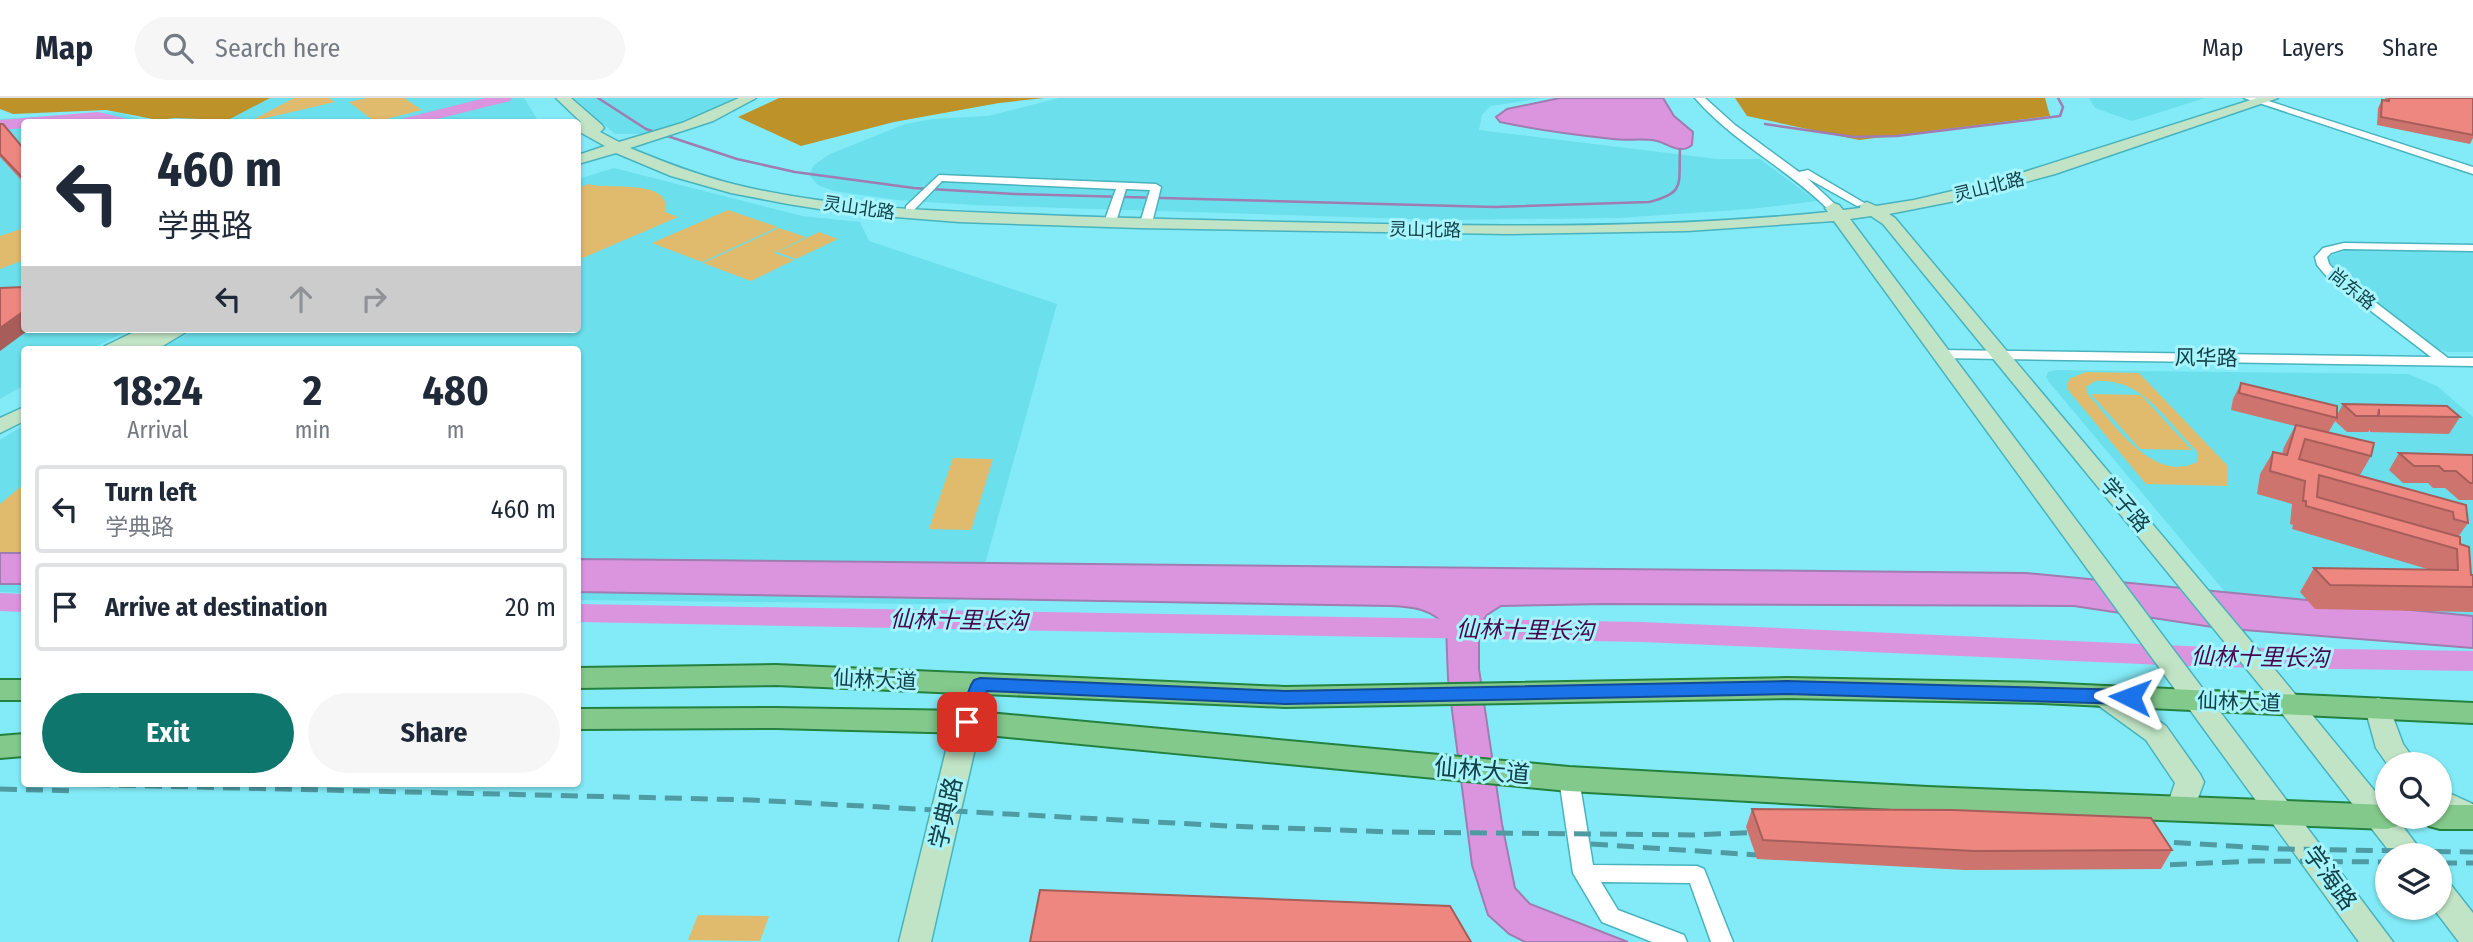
<!DOCTYPE html>
<html lang="en">
<head>
<meta charset="utf-8">
<style>
  :root { --surface:#fff; --page:#f6f6f7; --text:#1f2937; --muted:#747a83; --line:#e0e1e3; --accent:#0f766e }
  body { margin:0; font-family:"Fira Sans Condensed","Noto Sans SC",sans-serif; background:var(--page); color:var(--text); height:100vh; display:flex; flex-direction:column; font-size:26px; white-space:nowrap }
  * { box-sizing:border-box; margin:0 }
  p { font-size:23px; color:var(--muted) }
  .icon { flex:none; width:38px; height:38px; fill:none; stroke:currentColor; stroke-width:2; stroke-linecap:round; stroke-linejoin:round }
  .map { position:relative; flex:1; overflow:hidden }
  .side { position:absolute; left:21px; top:248px; width:560px; height:441px; display:flex; flex-direction:column; background:var(--surface); border-radius:7px; box-shadow:0 2px 5px #0004 }
  .side>* { flex:none }
  .top-card { position:absolute; left:21px; top:21px; width:560px; height:214px; border-radius:7px; box-shadow:0 2px 5px #0004; background:#fff; color:var(--text); overflow:hidden }
  .controls { position:absolute; left:2375px; top:654px; display:grid; gap:14px }
  .controls a { display:grid; place-items:center; width:77px; height:77px; border-radius:50%; background:var(--surface); box-shadow:0 2px 5px #0004; font-size:35px }
  .pin { position:absolute; display:grid; place-items:center; width:60px; height:60px; color:#fff; margin:-30px; border-radius:14px; box-shadow:0 4px 10px #0006 }
  .me { position:absolute; width:77px; margin:-38px; rotate:273deg; stroke-linejoin:round; filter:drop-shadow(0 0 5px #0008) }
  .turn { display:flex; align-items:center; gap:24px; height:147px; padding:0 21px; font-size:32px }
  .turn .icon { width:91px; height:91px; stroke-width:2.5 }
  .turn b { display:block; font-size:49px; line-height:60px }
  .lanes { display:flex; align-items:center; height:66px; padding:0 21px; background:#0003; justify-content:center; gap:35px; direction:ltr }
  .lanes .off { opacity:.35 }
  .eta { display:flex; justify-content:space-evenly; align-items:center; height:119px; text-align:center }
  .eta b { font-size:42px; font-weight:700; line-height:49px }
  .action { display:flex; gap:14px; margin-top:auto; padding:14px 21px }
  .action a { flex:1; height:80px; border-radius:42px; background:var(--accent); color:#fff; font-size:28px; font-weight:700; line-height:80px; text-align:center }
  .action a+a { background:var(--page); color:var(--text) }
  ul { padding:0; list-style:none }
  li { display:flex; align-items:center; gap:21px; height:88px; margin:0 14px 10px; padding:0 7px; border:4px solid var(--line); border-radius:7px }
  li div { flex:1 }
  li b { display:block; font-size:26px }
  li em { font-style:normal }
  header { display:flex; align-items:center; gap:42px; box-sizing:border-box; height:98px; padding:0 35px; background:var(--surface); border-bottom:2px solid var(--line) }
  header strong { font-size:33px }
  nav { display:flex; gap:38px; margin-inline-start:auto; font-size:24px }
  .search { width:490px; height:63px; background:var(--page); display:flex; align-items:center; gap:18px; box-sizing:border-box; padding:0 24px; border-radius:38px; color:var(--muted); font-size:26px }
  .map>svg:first-child { display:block }
  .built { fill:#6bdfeb }
  .green { fill:#e0bb6d; fill-rule:evenodd }
  .forest { fill:#bd9229 }
  .water { fill:#db95df; stroke:#9f7cb1; stroke-width:2 }
  .lines { fill:none; stroke-linecap:round; stroke-linejoin:round }
  .stream { stroke:#9f7cb1; stroke-width:2.5 }
  .river { fill:#db95df; fill-rule:evenodd }
  .street-casing { stroke:#48b3be; stroke-width:3 }
  .secondary-casing { stroke:#48b3be; stroke-width:3 }
  .primary-casing { stroke:#248240; stroke-width:4 }
  .street { fill:#fff; fill-rule:evenodd }
  .secondary { fill:#c0e4c5; fill-rule:evenodd }
  .primary { fill:#82c98b; fill-rule:evenodd }
  .rail { stroke:#4e9ba4; stroke-width:5; stroke-dasharray:17 9; stroke-linecap:butt }
  .wall { fill:#cd746e }
  .shaded-wall { fill:#a75e5a }
  .building { fill:#ee8780; stroke:#a75e5a; stroke-width:2 }
  .route { fill:#1a73e8; stroke:#114b97; stroke-width:2 }
  .labels { text-anchor:middle; stroke-width:6; stroke-linejoin:round; paint-order:stroke }
  .far-street-label { font-size:18px; fill:#124045; stroke:#a6f5fe }
  .street-label { font-size:21px; fill:#124045; stroke:#a6f5fe }
  .water-label { font-size:23px; font-style:italic; fill:#48074d; stroke:#a6f5fe }
  .near-street-label { font-size:24px; fill:#124045; stroke:#a6f5fe }
</style>
</head>
<body>
<header>
<strong>Map</strong>
<div class="search"><svg class="icon" aria-label="search" viewBox="0 0 24 24"><circle cx="10" cy="10" r="6"/><path d="M15 15l6 6"/></svg>Search here</div>
<nav><a>Map</a><a>Layers</a><a>Share</a></nav>
</header>
<div class="map">
<svg width="2473" height="844" viewBox="0 0 2473 844">
  <rect width="100%" height="100%" fill="#83ebf7"/>
  <g class="built">
    <polygon points="270,0 524,0 539,24 222,24"/>
    <polygon points="574,0 741,0 701,18 650,36 615,36"/>
    <polygon points="1059,0 1544,0 1490,8 1482,17 1479,32 1717,61 1760,61 1817,103 1750,111 1619,120 1440,122 973,107 897,102 834,93 818,87 809,77 814,67 830,56 905,26 933,21 988,18"/>
    <polygon points="2089,0 2205,0 2132,23 2095,10"/>
    <polygon points="115,14 152,24 24,24 24,231 132,231 89,252 24,252 24,287 0,301 0,21"/>
    <polygon points="614,70 802,118 860,124 869,143 1057,206 980,484 972,496 953,505 925,506 578,502 578,252 157,252 198,231 578,231 578,81"/>
    <polygon points="2348,152 2473,153 2473,254 2448,254 2432,249 2330,171 2327,162 2330,158"/>
    <polygon points="2056,272 2408,276 2437,288 2473,319 2473,537 2251,525 2049,284 2046,279 2048,274"/>
    <polygon points="24,327 24,495 0,494 0,342"/>
  </g>
  <g class="green">
    <polygon points="294,0 329,0 335,4 249,24"/>
    <polygon points="367,0 404,0 422,12 375,24 349,4"/>
    <path d="M589 86C606 92 674 80 665 114L678 119 578 162V90Z"/>
    <polygon points="728,112 778,129 702,164 652,145"/>
    <polygon points="24,130 24,162 0,171 0,138"/>
    <polygon points="779,130 806,139 774,155 794,162 751,183 703,165"/>
    <polygon points="819,134 838,141 796,161 777,154"/>
    <path d="M2086 274 2139 275 2227 367V388L2146 386 2069 293 2067 289 2069 281ZM2095 283C2143 279 2167 324 2197 353V364C2153 387 2111 322 2087 295L2086 289Z"/>
    <polygon points="2091,296 2141,297 2192,352 2140,351"/>
    <polygon points="953,360 993,361 971,432 929,431"/>
    <polygon points="24,386 24,461 0,462 0,406"/>
    <polygon points="698,817 769,818 760,843 688,842"/>
  </g>
  <g class="forest">
    <polygon points="0,0 270,0 228,22 175,20 158,22 106,12 13,16 0,11"/>
    <polygon points="779,0 1044,0 999,5 894,24 801,48 738,19"/>
    <polygon points="1735,0 2045,0 2050,18 1859,42 1747,18"/>
  </g>
  <g class="water">
    <path d="M1560 0H1663L1674 18 1693 34 1692 47C1680 57 1669 46 1657 43 1643 40 1627 43 1613 41 1575 37 1537 32 1500 24L1496 19 1507 11Z"/>
    <rect x="0" y="455" width="24" height="31"/>
    <path d="M578 461 2026 475 2473 518V550L2219 530 2074 508 1605 506 1501 508 1487 517 1479 528V571L1502 726 1515 790 1530 806 1628 844H1525L1509 836 1488 817 1472 767 1448 581 1446 528C1431 511 1413 509 1391 508L578 494Z"/>
  </g>
  <g class="lines">
    <g class="stream">
      <path d="M598 0 646 31 737 61 795 74 914 90 1014 96 1494 109 1649 104C1687 95 1678 85 1680 51"/>
      <polyline points="1765,26 1854,39 1897,38 2060,18 2063,9 2058,0"/>
    </g>
    <g class="river">
      <polygon points="485,0 512,0 510,3 425,24 399,24 401,21"/>
      <polygon points="98,14 128,21 130,24 24,24 24,30 0,32 0,22"/>
      <polygon points="0,495 24,496 24,514 0,513"/>
      <polygon points="578,506 1642,524 2210,549 2473,553 2473,573 2210,569 1642,544 578,524"/>
    </g>
    <g class="street-casing">
      <g id="street">
        <path d="M1695 0H1705L1735 27 1799 74 1808 72 1866 106 1857 108 1807 80 1839 110 1829 112C1788 71 1733 44 1695 0Z"/>
        <polygon points="2244,0 2259,0 2473,69 2473,76"/>
        <polygon points="939,77 1156,86 1161,89 1152,125 1146,128 1140,125 1150,92 1126,91 1116,124 1110,127 1104,124 1116,91 942,83 914,112 906,112 906,108"/>
        <polygon points="2344,145 2473,147 2473,153 2344,151 2331,155 2327,159 2329,166 2336,174 2448,260 2473,260 2473,268 1940,260 1933,256 1940,252 2431,259 2328,180 2317,167 2315,159 2323,150"/>
        <polygon points="1569,674 1576,676 1579,681 1593,767 1697,768 1704,771 1733,844 1711,844 1690,785 1601,784 1618,812 1684,837 1687,844 1652,844 1602,824 1573,775 1559,681 1562,676"/>
      </g>
    </g>
    <g class="secondary-casing">
      <g id="secondary">
        <path d="M556 0H571L602 27 604 30 600 34 619 44 682 25 739 0H756L713 23 630 50C664 64 697 77 733 86 817 107 905 112 992 115 1074 119 1157 121 1240 123 1435 127 1633 134 1828 114L1825 110 1833 105 1839 107 1843 112 1860 110 1861 106 1867 104 1876 108 1914 102 1999 82 2257 0H2278L2055 76 1960 102 1889 116 1895 120 2281 579 2387 708V719H2396L2425 758H2393L2263 591 1883 126 1871 118 1850 121 2393 844H2359L1834 123 1687 133 1508 136 1139 130 959 124 845 115 788 106 731 95 671 78 616 55 578 66V57L605 48 578 33V24H573H581Z"/>
        <polygon points="140,231 164,231 162,234 168,231 191,231 156,252 134,252 136,248 127,252 102,252 105,248"/>
        <polygon points="24,309 24,323 0,335 0,320"/>
        <polygon points="980,578 989,581 993,587 981,624 931,844 899,844 953,624 971,581"/>
        <polygon points="2104,589 2113,591 2166,628 2200,676 2204,684 2191,719 2181,722 2171,719 2166,711 2175,685 2146,642 2095,605 2091,598 2095,591"/>
        <polygon points="2378,600 2387,603 2403,646 2418,667 2388,667 2376,650 2365,610 2369,603"/>
        <polygon points="2440,691 2473,706 2473,730 2461,727 2440,715"/>
        <polygon points="2440,783 2451,787 2473,815 2473,844 2459,844 2433,810 2440,810"/>
      </g>
    </g>
    <g class="primary-casing">
      <g id="primary">
        <polygon points="776,567 1285,589 1787,580 2041,585 2473,605 2473,625 2041,605 1787,600 1285,609 776,587 578,590 578,570"/>
        <rect x="0" y="582" width="24" height="20"/>
        <polygon points="776,610 967,613 1569,669 1928,689 2387,707 2387,719 2403,719 2398,728 2387,731 1928,713 1569,693 967,635 776,630 578,631 578,611"/>
        <polygon points="24,636 24,658 0,660 0,638"/>
        <polygon points="2440,707 2473,707 2473,731 2440,731 2429,728 2424,719 2440,719"/>
      </g>
    </g>
    <use href="#street" class="street"/>
    <use href="#secondary" class="secondary"/>
    <use href="#primary" class="primary"/>
    <g class="rail">
      <polyline points="67,686 752,702 1228,728 1392,734 1693,737 1767,734"/>
      <polyline points="0,691 77,693"/>
      <polyline points="2148,743 2282,751 2473,754"/>
      <polyline points="1591,746 1773,758"/>
      <polyline points="2440,765 2473,765"/>
      <polyline points="2144,768 2253,763 2387,764"/>
    </g>
  </g>
  <g class="wall">
    <polygon points="2385,0 2473,0 2473,40 2470,46 2377,27 2378,10 2382,2 2385,3"/>
    <polygon points="0,26 24,51 24,85 0,59"/>
    <polygon points="2241,285 2337,317 2343,306 2460,319 2449,336 2370,334 2370,332 2368,334 2347,334 2335,323 2328,335 2371,358 2360,377 2466,407 2468,425 2458,439 2471,477 2473,477 2473,514 2315,511 2300,494 2314,470 2431,472 2292,431 2293,427 2290,426 2292,406 2257,396 2260,376 2273,354 2282,356 2284,349 2295,328 2231,312 2233,301"/>
    <polygon points="2399,355 2473,357 2473,402 2459,402 2445,390 2433,390 2428,385 2403,385 2389,372"/>
    <polygon points="1752,711 2172,752 2161,771 1965,772 1757,761 1746,729"/>
  </g>
  <polygon class="shaded-wall" points="24,213 24,231 30,231 0,253 0,230"/>
  <g class="building">
    <polygon points="2389,0 2473,0 2473,37 2381,19 2382,2 2389,3"/>
    <polygon points="0,26 3,26 24,51 24,79 22,79 0,56"/>
    <polygon points="24,189 24,213 0,230 0,190"/>
    <polygon points="2241,285 2337,308 2337,320 2239,295"/>
    <polygon points="2343,306 2447,308 2460,319 2379,318 2379,311 2378,318 2356,318"/>
    <polygon points="2296,327 2374,345 2371,358 2305,341 2299,361 2466,407 2468,425 2454,421 2453,414 2319,377 2317,399 2460,439 2460,446 2469,449 2471,477 2473,477 2473,489 2330,487 2314,470 2458,472 2457,451 2306,408 2306,403 2303,403 2305,383 2270,373 2273,354 2287,357"/>
    <polygon points="2399,355 2473,357 2473,385 2470,385 2456,373 2444,373 2439,368 2414,368"/>
    <polygon points="1752,711 1953,712 2151,720 2172,752 1974,753 1763,742"/>
    <polygon points="1040,792 1450,808 1471,844 1030,844"/>
  </g>
  <polygon class="route" points="980,580 1285,593 1787,583 2130,592 2137,594 2139,599 2137,604 2130,606 1787,596 1285,606 987,593 973,629 960,629 957,624 971,587 974,582"/>
  <g class="labels">
    <g class="far-street-label">
      <text transform="translate(1989 89) rotate(-14)" y="6">灵山北路</text>
      <text transform="translate(859 110) rotate(8)" y="6">灵山北路</text>
      <text transform="translate(1425 132) rotate(1)" y="6">灵山北路</text>
      <text transform="translate(2352 191) rotate(39)" y="6">尚东路</text>
    </g>
    <g class="street-label">
      <text transform="translate(2206 260) rotate(1)" y="7">风华路</text>
      <text transform="translate(2125 407) rotate(50)" y="7">学子路</text>
      <text transform="translate(875 582) rotate(3)" y="7">仙林大道</text>
      <text transform="translate(2239 604) rotate(2)" y="7">仙林大道</text>
    </g>
    <g class="water-label">
      <text transform="translate(959 522) rotate(1)" y="8">仙林十里长沟</text>
      <text transform="translate(1525 532) rotate(1)" y="8">仙林十里长沟</text>
      <text transform="translate(2260 559) rotate(1)" y="8">仙林十里长沟</text>
    </g>
    <g class="near-street-label">
      <text transform="translate(1482 673) rotate(5)" y="8">仙林大道</text>
      <text transform="translate(946 715) rotate(-77)" y="8">学典路</text>
      <text transform="translate(2330 780) rotate(54)" y="8">学海路</text>
    </g>
  </g>
</svg>
<div class="controls">
<a><svg class="icon" aria-label="search" viewBox="0 0 24 24"><circle cx="10" cy="10" r="6"/><path d="M15 15l6 6"/></svg></a>
<a><svg class="icon" aria-label="layers" viewBox="0 0 24 24"><path d="M12 4l9 5-9 5-9-5zM3 14l9 5 9-5"/></svg></a>
</div>
<div class="pin" style="left:967px;top:624px;background:#d93025"><svg class="icon" aria-label="arrive" viewBox="0 0 24 24"><path d="M6 21V4h12l-3 4 3 4H6"/></svg></div>
<svg class="me" style="left:2130px;top:599px" viewBox="-20 -20 40 40"><path d="M0-17L14 15 0 8-14 15z" fill="#1a73e8" stroke="#fff" stroke-width="4"/></svg>
<div class="top-card">
<div class="turn"><svg class="icon" aria-label="left" viewBox="0 0 24 24"><path d="M17 20v-9H6M10 6l-5 5 5 5"/></svg><div><b>460 m</b>学典路</div></div>
<div class="lanes"><svg class="icon" aria-label="left" viewBox="0 0 24 24"><path d="M17 20v-9H6M10 6l-5 5 5 5"/></svg><svg class="icon off" aria-label="ahead" viewBox="0 0 24 24"><path d="M12 20V5M6 11l6-6 6 6"/></svg><svg class="icon off" aria-label="right" viewBox="0 0 24 24"><path d="M7 20v-9h11M14 6l5 5-5 5"/></svg></div>
</div>
<section class="side">
<div class="eta">
<div><b>18:24</b><p>Arrival</p></div>
<div><b>2</b><p>min</p></div>
<div><b>480</b><p>m</p></div>
</div>
<ul>
<li><svg class="icon" aria-label="left" viewBox="0 0 24 24"><path d="M17 20v-9H6M10 6l-5 5 5 5"/></svg><div><b>Turn left</b><p>学典路</p></div><em>460 m</em></li>
<li><svg class="icon" aria-label="arrive" viewBox="0 0 24 24"><path d="M6 21V4h12l-3 4 3 4H6"/></svg><div><b>Arrive at destination</b></div><em>20 m</em></li>
</ul>
<div class="action"><a>Exit</a><a>Share</a></div>
</section>
</div>
</body>
</html>
